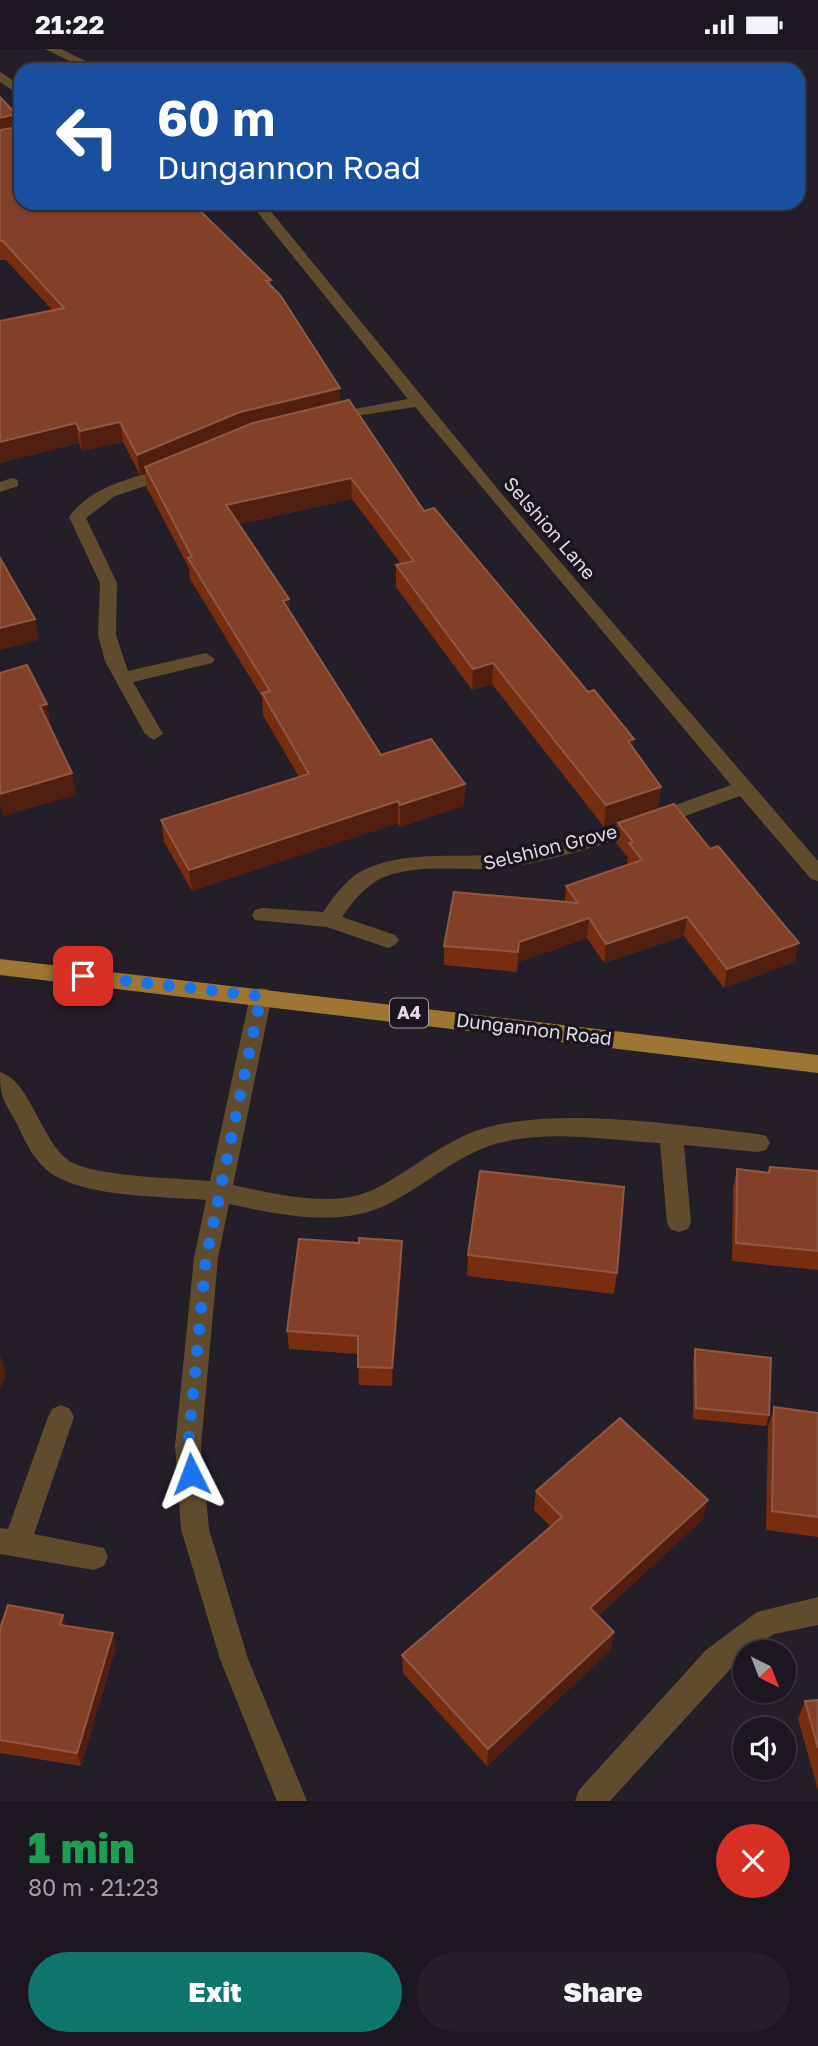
<!DOCTYPE html>
<html lang="en">
<head>
<meta charset="utf-8">
<style>
  :root { --surface:#1b161f; --page:#241f28; --text:#f1f3f6; --muted:#a09fa4; --line:#39353d; --accent:#0f766e }
  body { margin:0; font-family:"Golos Text",sans-serif; background:var(--page); color:var(--text); height:100vh; display:flex; flex-direction:column; font-size:26px; white-space:nowrap }
  * { box-sizing:border-box; margin:0 }
  p { font-size:23px; color:var(--muted) }
  .icon { flex:none; width:38px; height:38px; fill:none; stroke:currentColor; stroke-width:2; stroke-linecap:round; stroke-linejoin:round }
  .map { position:relative; height:1752px; overflow:hidden }
  .sheet { display:flex; flex-direction:column; background:var(--surface); flex:1 }
  .sheet>* { flex:none }
  .hud { position:absolute; left:14px; top:14px; width:791px; height:147px; border-radius:21px; box-shadow:0 2px 5px #0004,0 0 0 2px var(--line); background:#1a4fa0; color:#fff; overflow:hidden }
  .needle { width:46px; rotate:138deg }
  .buttons { position:absolute; left:733px; top:1591px; display:grid; gap:14px }
  .buttons a { display:grid; place-items:center; width:63px; height:63px; border-radius:50%; background:var(--surface); box-shadow:0 2px 5px #0004,0 0 0 2px var(--line); font-size:35px }
  .pin { position:absolute; display:grid; place-items:center; width:60px; height:60px; color:#fff; margin:-30px; border-radius:14px; box-shadow:0 4px 10px #0006 }
  .me { position:absolute; width:77px; margin:-38px; rotate:357deg; stroke-linejoin:round; filter:drop-shadow(0 0 5px #0008) }
  .turn { display:flex; align-items:center; gap:24px; height:147px; padding:0 28px; font-size:32px }
  .turn .icon { width:91px; height:91px; stroke-width:2.5 }
  .turn b { display:block; font-size:49px; line-height:60px }
  .round { display:grid; place-items:center; flex:none; width:74px; height:74px; border-radius:37px; background:var(--page) }
  .head { display:flex; align-items:center; justify-content:space-between; height:119px; padding:0 28px }
  h1 { font-size:42px; font-weight:800; line-height:52px; color:#1e9e55 }
  .primary-button { display:flex; gap:14px; margin-top:auto; padding:14px 28px }
  .primary-button a { flex:1; height:80px; border-radius:42px; background:var(--accent); color:#fff; font-size:28px; font-weight:800; line-height:80px; text-align:center }
  .primary-button a+a { background:var(--page); color:var(--text) }
  .status { display:flex; justify-content:space-between; align-items:center; height:49px; padding:0 35px; background:var(--surface); direction:ltr }
  .status svg { height:19px; fill:currentColor }
  .map>svg:first-child { display:block }
  .lines { fill:none; stroke-linecap:round; stroke-linejoin:round }
  .minor { fill:#604c2d; fill-rule:evenodd }
  .major { fill:#9f7631; fill-rule:evenodd }
  .wall { fill:#762d10 }
  .shaded-wall { fill:#501f10 }
  .building { fill:#814027; stroke:#905844; stroke-width:2 }
  .route { stroke:#1a73e8; stroke-width:12; stroke-dasharray:0 21.6 }
  .labels { text-anchor:middle; stroke-width:7; stroke-linejoin:round; paint-order:stroke }
  .shield { fill:#1a151f; stroke:#a4a0a8; stroke-width:2 }
  .shield-label { font-size:18px; font-weight:bold; fill:#dfdbe3 }
  .street-label { font-size:19px; fill:#dfdbe3; stroke:#1a151f }
</style>
</head>
<body>
<div class="status"><b>21:22</b><svg viewBox="0 0 49 12"><path d="M0 12V9h3v3zM5 12V6h3v6zM10 12V3h3v9zM15 12V0h3v12zM26 1h20v11H26zM47 4h2v5h-2z"/></svg></div>
<div class="map">
<svg width="818" height="1752" viewBox="0 0 818 1752">
  <rect width="100%" height="100%" fill="#241e29"/>
  <g class="lines">
    <g class="minor">
      <polygon points="45,0 61,0 104,21 88,21"/>
      <polygon points="0,23 21,37 21,47 0,33"/>
      <path d="M250 154H264L501 444 818 812V832L811 830 740 747C667 773 593 803 516 817 474 825 425 812 384 828 366 836 353 852 342 868L395 886 399 891 395 896 388 899 327 878 255 871 252 866 255 861 262 859 323 863C335 846 348 827 368 819 415 799 467 812 516 803 590 789 661 761 731 736L415 358 323 372V366L408 350Z"/>
      <path d="M173 418 181 423 179 426 115 447 86 469 117 534 116 586 128 622 206 604 215 610 212 614 133 633 163 685 154 691 145 685 105 612 98 586 100 534 69 468C92 436 137 427 173 418Z"/>
      <polygon points="12,429 18,431 18,437 0,443 0,433"/>
      <path d="M261 939 269 941 272 947 233 1136C275 1145 334 1160 375 1140 414 1120 449 1087 492 1077 572 1059 676 1076 758 1085L766 1087 770 1094 766 1101 758 1103 684 1096 691 1173 688 1180 679 1183 670 1180 667 1173 660 1094C606 1091 547 1080 495 1095 458 1106 426 1135 392 1153 344 1180 280 1166 229 1155L218 1209 201 1397 209 1480 248 1610 307 1752H277L220 1610 181 1480 175 1397 194 1209 206 1151C162 1147 90 1149 52 1125 36 1114 26 1095 18 1077 6 1053 0 1053 0 1023 31 1033 40 1090 68 1111 91 1128 178 1129 210 1132L250 947 253 941Z"/>
      <polygon points="61,1356 70,1360 74,1368 34,1485 104,1499 108,1508 104,1517 94,1521 0,1505 0,1479 8,1480 48,1368 52,1360"/>
      <polygon points="818,1548 818,1576 774,1585 746,1603 610,1752 575,1752 579,1741 706,1601 757,1563"/>
    </g>
    <polygon class="major" points="0,910 818,1006 818,1024 0,926"/>
  </g>
  <g class="wall">
    <polygon points="0,48 16,65 18,78 21,154 271,231 271,237 340,339 340,353 424,462 633,699 659,759 604,778 492,635 472,641 396,538 396,516 401,515 352,450 239,475 289,550 290,563 381,706 465,735 464,757 400,778 398,774 192,842 164,793 161,771 299,728 263,666 262,648 190,530 189,519 147,439 145,424 140,426 123,393 82,402 79,394 0,414 0,272 52,261 6,211 0,211"/>
    <polygon points="618,774 795,913 724,939 684,887 604,914 587,889 518,913 517,923 444,916 444,897 565,852 566,837 629,816 627,814 628,808 616,794"/>
    <polygon points="770,1118 818,1122 818,1221 732,1212 733,1139 737,1120 768,1123"/>
    <polygon points="468,1206 617,1224 614,1245 467,1227"/>
    <polygon points="402,1211 392,1337 359,1336 358,1305 289,1300 287,1282"/>
    <polygon points="695,1300 769,1366 766,1377 693,1370 693,1311"/>
    <polygon points="774,1358 818,1364 818,1488 766,1481 768,1378"/>
    <polygon points="536,1442 703,1470 598,1567 611,1601 487,1717 403,1624 402,1606 551,1478 534,1461"/>
    <polygon points="63,1566 66,1577 116,1598 81,1717 0,1704 0,1580"/>
    <polygon points="818,1651 818,1741 798,1670 805,1652"/>
  </g>
  <g class="shaded-wall">
    <polygon points="16,65 19,83 0,88 0,69"/>
    <polygon points="340,339 341,359 145,418 145,424 140,426 137,406 240,363"/>
    <polygon points="120,373 123,393 82,402 80,382"/>
    <polygon points="76,374 79,394 0,414 0,393"/>
    <polygon points="351,429 352,450 228,477 226,456"/>
    <polygon points="289,550 291,572 283,552"/>
    <polygon points="35,570 39,591 0,601 0,579"/>
    <polygon points="493,614 492,635 472,641 473,620"/>
    <polygon points="47,655 51,677 43,679 40,657"/>
    <polygon points="634,690 632,711 628,692"/>
    <polygon points="72,724 76,746 3,767 0,755 0,745"/>
    <polygon points="465,735 464,757 400,778 400,756"/>
    <polygon points="661,738 659,759 604,778 606,756"/>
    <polygon points="398,752 398,774 192,842 189,821"/>
    <polygon points="687,868 684,887 604,914 606,895"/>
    <polygon points="589,869 587,889 518,913 517,923 519,893"/>
    <polygon points="799,894 795,913 724,939 727,920"/>
    <polygon points="402,1192 402,1211 392,1337 392,1319"/>
    <polygon points="0,1305 6,1325 0,1341"/>
    <polygon points="708,1451 703,1470 587,1577 590,1559"/>
    <polygon points="63,1566 67,1581 60,1576"/>
    <polygon points="614,1583 611,1601 487,1717 488,1700"/>
    <polygon points="113,1584 116,1598 81,1717 77,1704"/>
  </g>
  <g class="building">
    <polygon points="0,48 16,65 0,69"/>
    <polygon points="21,71 21,154 192,154 271,231 266,232 280,246 340,339 240,363 137,406 120,373 80,382 76,374 0,393 0,272 64,259 3,192 0,192 0,81 19,78"/>
    <polygon points="349,351 424,462 434,459 588,643 594,641 634,690 628,692 661,738 606,756 493,614 473,620 396,516 414,512 351,429 226,456 289,550 283,552 381,706 431,690 465,735 400,756 398,752 189,821 161,771 309,725 262,644 270,642 188,509 192,508 145,418 253,374"/>
    <polygon points="0,509 35,570 0,579"/>
    <polygon points="27,616 47,655 40,657 72,724 0,745 0,624"/>
    <polygon points="674,755 710,800 718,797 799,894 727,920 687,868 606,895 589,869 519,893 518,903 444,897 454,843 578,854 566,837 642,811 629,794 633,793 618,774"/>
    <polygon points="770,1118 818,1122 818,1202 736,1194 737,1120 769,1124"/>
    <polygon points="480,1122 624,1138 617,1224 468,1206"/>
    <polygon points="359,1189 402,1192 392,1319 358,1318 358,1287 287,1282 299,1190 359,1194"/>
    <polygon points="695,1300 771,1309 769,1366 696,1359"/>
    <polygon points="774,1358 818,1364 818,1468 772,1462"/>
    <polygon points="620,1369 708,1451 590,1559 614,1583 488,1700 402,1606 562,1468 536,1442"/>
    <polygon points="8,1556 63,1566 60,1576 113,1584 77,1704 0,1691 0,1580"/>
    <polygon points="818,1651 818,1699 805,1652"/>
  </g>
  <g class="lines">
    <polyline class="route" points="83,927 261,947 206,1209 188,1397 191,1425"/>
  </g>
  <g class="labels">
    <rect class="shield" x="390" y="949.5" width="38" height="29" rx="5"/>
    <g class="shield-label">
      <text x="409" y="970">A4</text>
    </g>
    <g class="street-label">
      <text transform="translate(550 479) rotate(49)" y="7">Selshion Lane</text>
      <text transform="translate(550 798) rotate(-14)" y="7">Selshion Grove</text>
      <text transform="translate(534 980) rotate(7)" y="7">Dungannon Road</text>
    </g>
  </g>
</svg>
<div class="buttons">
<a><svg class="needle" viewBox="-14 -14 28 28"><path d="M0-13l5 13h-10z" fill="#e53935"/><path d="M0 13l5-13h-10z" fill="#a09fa4"/></svg></a>
<a><svg class="icon" aria-label="sound" viewBox="0 0 24 24"><path d="M4 9h4l5-4v14l-5-4H4zM17 9q2 3 0 6"/></svg></a>
</div>
<div class="pin" style="left:83px;top:927px;background:#d93025"><svg class="icon" aria-label="arrive" viewBox="0 0 24 24"><path d="M6 21V4h12l-3 4 3 4H6"/></svg></div>
<svg class="me" style="left:191px;top:1425px" viewBox="-20 -20 40 40"><path d="M0-17L14 15 0 8-14 15z" fill="#1a73e8" stroke="#fff" stroke-width="4"/></svg>
<div class="hud">
<div class="turn"><svg class="icon" aria-label="left" viewBox="0 0 24 24"><path d="M17 20v-9H6M10 6l-5 5 5 5"/></svg><div><b>60 m</b>Dungannon Road</div></div>
</div>
</div>
<section class="sheet">
<div class="head"><div><h1>1 min</h1><p>80 m · 21:23</p></div><a class="round" style="background:#d93025;color:#fff"><svg class="icon" aria-label="close" viewBox="0 0 24 24"><path d="M6 6l12 12M18 6L6 18"/></svg></a></div>
<div class="primary-button"><a>Exit</a><a>Share</a></div>
</section>
</body>
</html>
